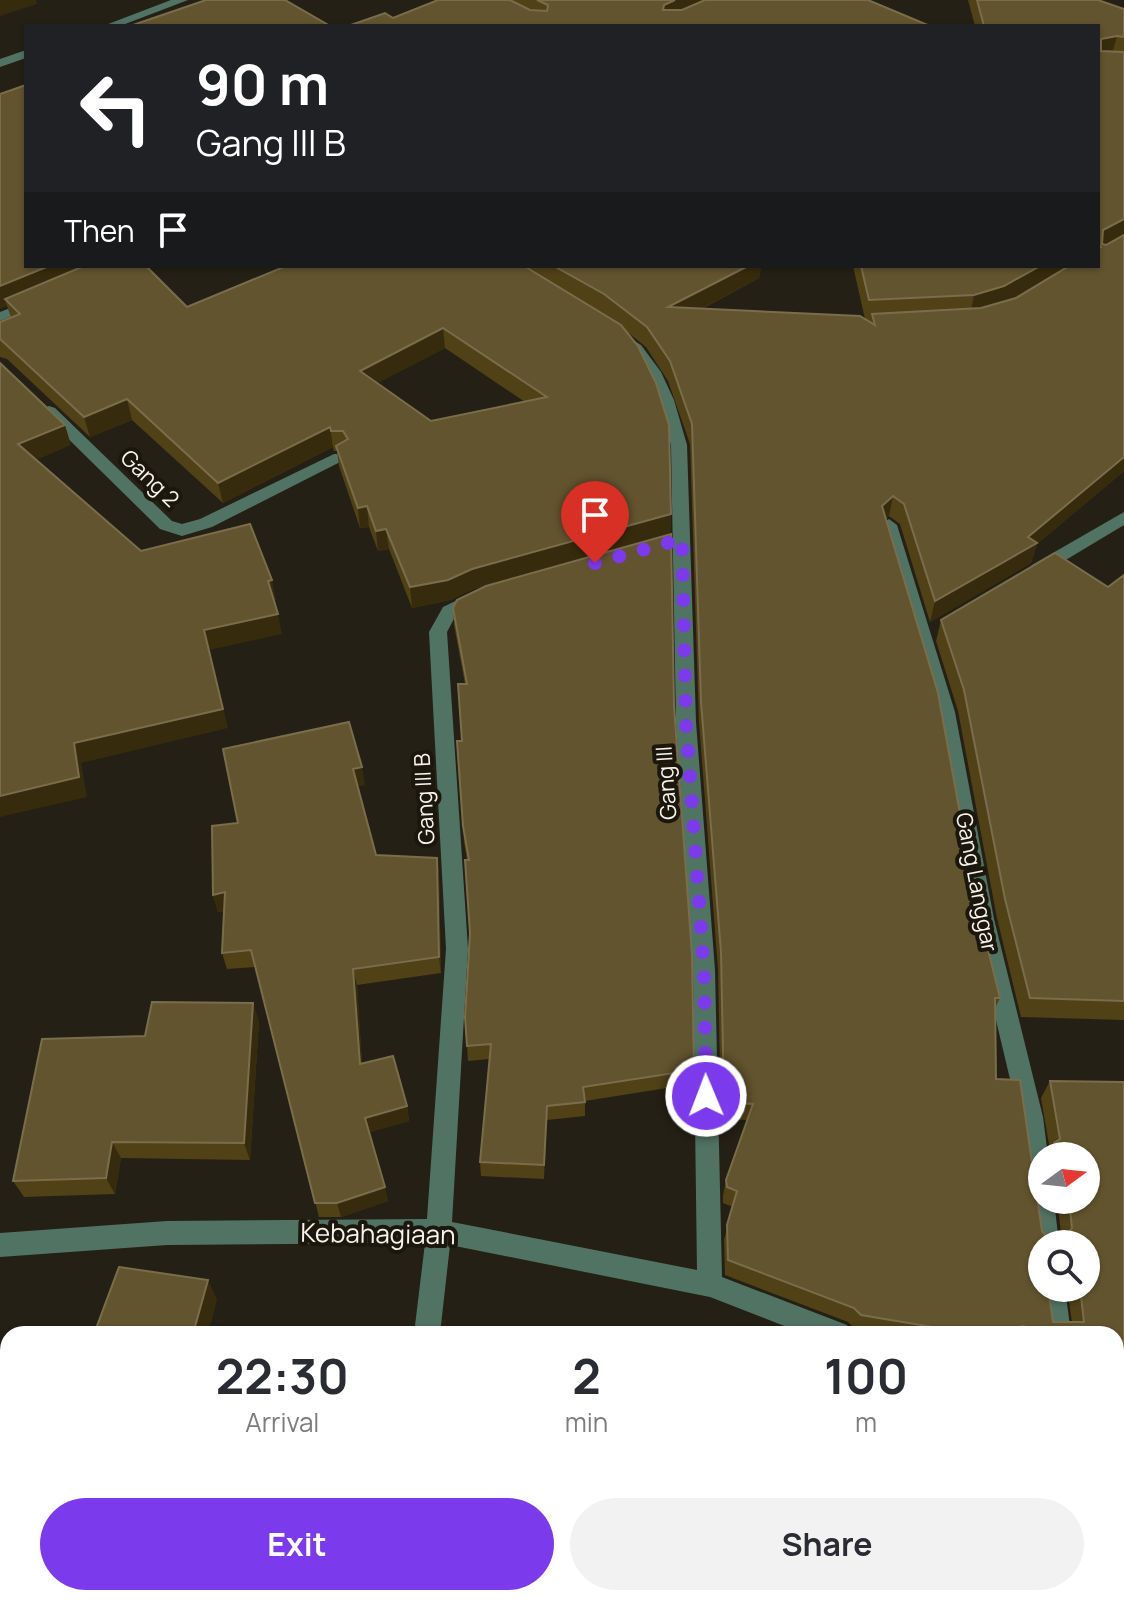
<!DOCTYPE html>
<html lang="en">
<head>
<meta charset="utf-8">
<style>
  :root { --surface:#fff; --page:#f2f2f3; --text:#2b2b33; --muted:#7c7c81; --accent:#7c3aed }
  body { margin:0; font-family:Manrope,sans-serif; background:var(--page); color:var(--text); height:100vh; display:flex; flex-direction:column; font-size:30px; white-space:nowrap }
  * { box-sizing:border-box; margin:0 }
  p { font-size:26px; color:var(--muted) }
  .icon { flex:none; width:44px; height:44px; fill:none; stroke:currentColor; stroke-width:2; stroke-linecap:round; stroke-linejoin:round }
  .map { position:relative; flex:1; overflow:hidden }
  .panel { position:absolute; left:0px; top:1326px; width:1124px; height:280px; display:flex; flex-direction:column; background:var(--surface); border-radius:24px 24px 0 0; box-shadow:0 2px 6px #0004 }
  .panel>* { flex:none }
  .top-card { position:absolute; left:24px; top:24px; width:1076px; height:244px; border-radius:0px; box-shadow:0 2px 6px #0004; background:#202124; color:#fff; overflow:hidden }
  .needle { width:52px; rotate:75deg }
  .fabs { position:absolute; left:1028px; top:1142px; display:grid; gap:16px }
  .fabs a { display:grid; place-items:center; width:72px; height:72px; border-radius:50%; background:var(--surface); box-shadow:0 2px 6px #0004; font-size:40px }
  .pin { position:absolute; display:grid; place-items:center; width:68px; height:68px; color:#fff; margin:-82px -34px; border-radius:50% 50% 50% 0; rotate:-45deg; box-shadow:0 0 8px #0007 }
  .pin .icon { rotate:45deg }
  .me { position:absolute; width:88px; margin:-44px; rotate:359deg; stroke-linejoin:round; filter:drop-shadow(0 0 6px #0008) }
  .turn { display:flex; align-items:center; gap:28px; height:168px; padding:0 40px; font-size:36px }
  .turn .icon { width:104px; height:104px; stroke-width:2.5 }
  .turn b { display:block; font-size:56px; line-height:68px }
  .then { display:flex; align-items:center; height:76px; padding:0 40px; background:#0003; gap:16px; font-size:30px }
  .eta { display:flex; justify-content:space-evenly; align-items:center; height:136px; text-align:center }
  .eta b { font-size:48px; font-weight:700; line-height:56px }
  .action { display:flex; gap:16px; margin-top:auto; padding:16px 40px }
  .action a { flex:1; height:92px; border-radius:48px; background:var(--accent); color:#fff; font-size:32px; font-weight:700; line-height:92px; text-align:center }
  .action a+a { background:var(--page); color:var(--text) }
  .map>svg:first-child { display:block }
  .lines { fill:none; stroke-linecap:round; stroke-linejoin:round }
  .minor { fill:#517364; fill-rule:evenodd }
  .wall { fill:#504117; fill-rule:evenodd }
  .shaded-wall { fill:#372b0d }
  .building { fill:#62542e; stroke:#796d4c; stroke-width:2; fill-rule:evenodd }
  .route { stroke:#7c3aed; stroke-width:14; stroke-dasharray:0 25.2 }
  .labels { text-anchor:middle; stroke-width:8; stroke-linejoin:round; paint-order:stroke }
  .street-label { font-size:22px; fill:#f7f4ed; stroke:#1c170c }
  .near-street-label { font-size:26px; fill:#f7f4ed; stroke:#1c170c }
</style>
</head>
<body>
<div class="map">
<svg width="1124" height="1606" viewBox="0 0 1124 1606">
  <rect width="100%" height="100%" fill="#252015"/>
  <g class="lines">
    <g class="minor">
      <polygon points="171,0 188,0 120,26 103,26"/>
      <polygon points="26,50 26,58 0,67 0,59"/>
      <polygon points="33,299 40,303 38,306 0,321 0,312"/>
      <polygon points="623,334 641,345 661,372 674,400 687,445 696,722 715,970 722,1277 847,1325 851,1334 805,1334 710,1297 450,1245 440,1334 414,1334 425,1243 167,1245 0,1257 0,1233 167,1221 427,1219 446,949 429,632 443,607 472,593 484,593 487,597 484,601 456,615 447,632 468,949 452,1222 697,1270 693,970 676,722 671,445 658,400 646,372 616,338"/>
      <polygon points="49,406 55,408 172,521 182,524 200,519 334,454 346,454 348,458 212,527 182,536 160,529 43,414 43,408"/>
      <polygon points="1124,512 1124,525 1044,573 1032,573 1029,569 1032,565"/>
      <polygon points="889,519 897,525 955,712 994,919 1043,1117 1048,1156 1042,1156 1042,1200 1054,1200 1059,1244 1042,1244 1042,1254 1035,1244 1019,1117 972,919 935,712 881,525"/>
      <polygon points="1042,1282 1042,1288 1065,1288 1071,1334 1045,1334 1039,1288"/>
      <polygon points="1116,1422 1124,1424 1124,1450 1116,1448"/>
      <polygon points="382,1598 410,1598 409,1606 381,1606"/>
      <polygon points="767,1598 795,1598 793,1606 765,1606"/>
      <rect x="1046" y="1598" width="28" height="8"/>
    </g>
  </g>
  <g class="wall">
    <polygon points="438,0 868,0 883,7 393,18"/>
    <path d="M968 0H1098L1124 9V471L1037 544 1031 563 930 622 900 524 889 516 886 519 1000 998 995 1008 996 1079 1042 1231 1050 1240 1055 1232H1061L1057 1200H1086V1156H1047L1050 1150 1041 1098 1050 1081 1124 1082V1359L1116 1358V1334H886L855 1329 848 1322 725 1275 724 1240 733 1207 723 1203V1196L726 1180 747 1120 721 1119 718 970 699 722 690 444 668 381 646 347 626 331 671 514 670 534 473 589 450 600 412 608 389 549 378 551 369 527 360 528 339 466 337 451H334L333 447 223 503 132 420 90 437 7 359 0 357V322L11 317 7 306 0 308V94L26 266 187 307 286 266H761L759 278 702 309 865 319 853 266H1069L1010 300 1098 266V26H975ZM445 348 525 402 431 421 377 383ZM1042 1244H1086V1288H1067L1072 1322H1053Z"/>
    <polygon points="1124,575 1124,1020 1021,1017 997,918 958,711 936,641 941,620 1108,587"/>
    <polygon points="453,608 674,705 694,1070 692,1084 585,1101 585,1116 547,1120 544,1179 481,1176 480,1162 489,1059 468,1061 467,1046 470,933 467,860 464,842 457,741 462,741 465,684 454,625"/>
    <polygon points="223,749 365,785 358,786 376,855 437,858 439,875 441,973 357,985 362,1064 407,1106 409,1121 369,1132 388,1201 341,1217 319,1217 255,967 227,969 222,953 224,911 218,912 213,895 238,823"/>
    <polygon points="259,1021 250,1160 121,1158 115,1194 24,1197 13,1181 145,1036"/>
    <polygon points="20,1598 313,1598 313,1603 259,1602 258,1606 18,1606"/>
  </g>
  <g class="shaded-wall">
    <polygon points="0,0 36,0 37,4 0,16"/>
    <polygon points="675,0 713,0 662,26 664,5"/>
    <polygon points="1117,36 1112,54 1098,57 1101,39"/>
    <polygon points="1124,219 1124,235 1101,247 1103,230"/>
    <polygon points="49,266 101,266 5,299 7,306 0,309 0,286"/>
    <polygon points="748,266 761,266 759,278 667,327 668,307"/>
    <polygon points="1040,266 1069,266 999,306 970,315 974,295"/>
    <polygon points="443,328 445,348 363,391 360,371"/>
    <polygon points="127,399 132,420 90,437 84,417"/>
    <polygon points="65,425 71,445 25,465 18,444"/>
    <polygon points="330,427 333,447 223,503 218,483"/>
    <polygon points="1124,457 1124,471 1037,544 1031,563 930,622 935,601 1028,537"/>
    <polygon points="893,496 889,516 878,526 882,506"/>
    <polygon points="367,506 369,527 360,528 358,508"/>
    <polygon points="671,514 670,534 473,589 450,600 412,608 410,587"/>
    <polygon points="386,529 389,549 378,551 376,531"/>
    <polygon points="272,580 276,600 273,601 268,581"/>
    <polygon points="278,614 282,634 209,650 228,728 81,763 87,797 0,817 0,796 204,630"/>
    <polygon points="362,767 365,785 356,787 353,769"/>
    <polygon points="437,858 439,875 441,973 439,957"/>
    <polygon points="225,892 230,909 218,912 213,895"/>
    <polygon points="353,969 357,985 363,1080 360,1064"/>
    <polygon points="253,1003 259,1021 250,1160 244,1143"/>
    <polygon points="407,1106 409,1121 368,1133 365,1118"/>
    <polygon points="547,1106 547,1120 544,1179 544,1165"/>
    <polygon points="112,1142 121,1158 115,1194 106,1178"/>
    <polygon points="385,1187 388,1201 341,1217 337,1203"/>
    <polygon points="208,1280 217,1300 208,1334 193,1334"/>
    <polygon points="248,1598 256,1598 259,1602 258,1606 247,1606"/>
  </g>
  <g class="building">
    <polygon points="206,0 285,0 330,26 130,26"/>
    <polygon points="438,0 510,0 530,10 547,11 548,5 537,0 675,0 664,5 663,10 682,10 705,0 868,0 930,26 348,26 385,13 393,18"/>
    <path d="M977 0H1098L1124 9V37L1117 36 1101 39V51L1124 52V219L1103 230 1102 244 1106 245 1124 235V457L1028 537 1037 543 935 601 904 504 893 496 882 506 938 693 976 901 1000 998H995L996 1079 1020 1080 1042 1231 1051 1242 1055 1232H1069L1072 1228 1069 1200H1086V1156H1054V1143L1060 1139 1050 1081 1124 1082V1343L1116 1342V1334H1069L1022 1326 1023 1334H946L945 1329 861 1315 854 1308 728 1260 727 1225 737 1191 727 1187 726 1180 753 1104 724 1102 721 952 701 702 692 424 670 361 647 327 604 294 554 266H748L668 307 860 316 875 325 872 314 981 308 1016 298 1069 266H1098V249L1101 247 1098 243V26H984ZM1042 1244H1086V1288H1080L1084 1322H1053L1048 1288H1042Z"/>
    <polygon points="26,85 26,266 49,266 0,286 0,94"/>
    <path d="M84 266H146L187 307 286 266H524L621 325 638 346 656 383 669 425 671 514 472 569 448 580 410 587 386 529 376 531 367 506 358 508 336 446 348 439 343 431H331L330 427 218 483 127 399 84 417 0 339V322L20 314 5 299ZM443 328 547 397 431 421 360 371Z"/>
    <polygon points="861,266 1040,266 1004,286 974,295 869,300"/>
    <polygon points="0,363 65,425 18,444 141,551 250,524 272,580 268,581 278,614 204,630 223,709 74,743 79,777 0,796"/>
    <polygon points="671,534 674,705 692,955 694,1070 583,1087 585,1102 547,1106 544,1165 480,1162 491,1044 467,1046 465,1017 470,933 465,860 469,860 463,826 457,741 462,741 458,684 467,684 453,608 457,600 486,586"/>
    <polygon points="1055,553 1108,587 1124,575 1124,1001 1030,998 1005,899 964,690 941,620"/>
    <polygon points="349,722 362,767 353,769 376,855 437,858 439,957 353,969 360,1064 393,1056 407,1106 365,1118 385,1187 337,1203 315,1203 251,950 222,953 225,892 213,895 212,826 238,823 223,749"/>
    <polygon points="152,1002 253,1003 244,1143 112,1142 106,1178 13,1181 42,1039 145,1036"/>
    <polygon points="119,1267 208,1280 193,1334 94,1334"/>
    <polygon points="20,1598 248,1598 247,1606 18,1606"/>
    <polygon points="801,1598 1000,1598 1000,1606 791,1606 792,1600"/>
  </g>
  <g class="lines">
    <polyline class="route" points="595,563 682,539 686,722 704,970 706,1096"/>
  </g>
  <g class="labels">
    <g class="street-label">
      <text transform="translate(150 478) rotate(44)" y="8">Gang 2</text>
      <text transform="translate(666 783) rotate(-94)" y="8">Gang III</text>
      <text transform="translate(424 799) rotate(-93)" y="8">Gang III B</text>
      <text transform="translate(977 882) rotate(79)" y="8">Gang Langgar</text>
    </g>
    <g class="near-street-label">
      <text transform="translate(378 1234) rotate(1)" y="9">Kebahagiaan</text>
    </g>
  </g>
</svg>
<div class="fabs">
<a><svg class="needle" viewBox="-14 -14 28 28"><path d="M0-13l5 13h-10z" fill="#e53935"/><path d="M0 13l5-13h-10z" fill="#7c7c81"/></svg></a>
<a><svg class="icon" aria-label="search" viewBox="0 0 24 24"><circle cx="10" cy="10" r="6"/><path d="M15 15l6 6"/></svg></a>
</div>
<div class="pin" style="left:595px;top:563px;background:#d93025"><svg class="icon" aria-label="arrive" viewBox="0 0 24 24"><path d="M6 21V4h12l-3 4 3 4H6"/></svg></div>
<svg class="me" style="left:706px;top:1096px" viewBox="-20 -20 40 40"><circle r="17" fill="#7c3aed" stroke="#fff" stroke-width="3"/><path d="M0-11L8 9 0 5-8 9z" fill="#fff"/></svg>
<div class="top-card">
<div class="turn"><svg class="icon" aria-label="left" viewBox="0 0 24 24"><path d="M17 20v-9H6M10 6l-5 5 5 5"/></svg><div><b>90 m</b>Gang III B</div></div>
<div class="then">Then<svg class="icon" aria-label="arrive" viewBox="0 0 24 24"><path d="M6 21V4h12l-3 4 3 4H6"/></svg></div>
</div>
<section class="panel">
<div class="eta">
<div><b>22:30</b><p>Arrival</p></div>
<div><b>2</b><p>min</p></div>
<div><b>100</b><p>m</p></div>
</div>
<div class="action"><a>Exit</a><a>Share</a></div>
</section>
</div>
</body>
</html>
